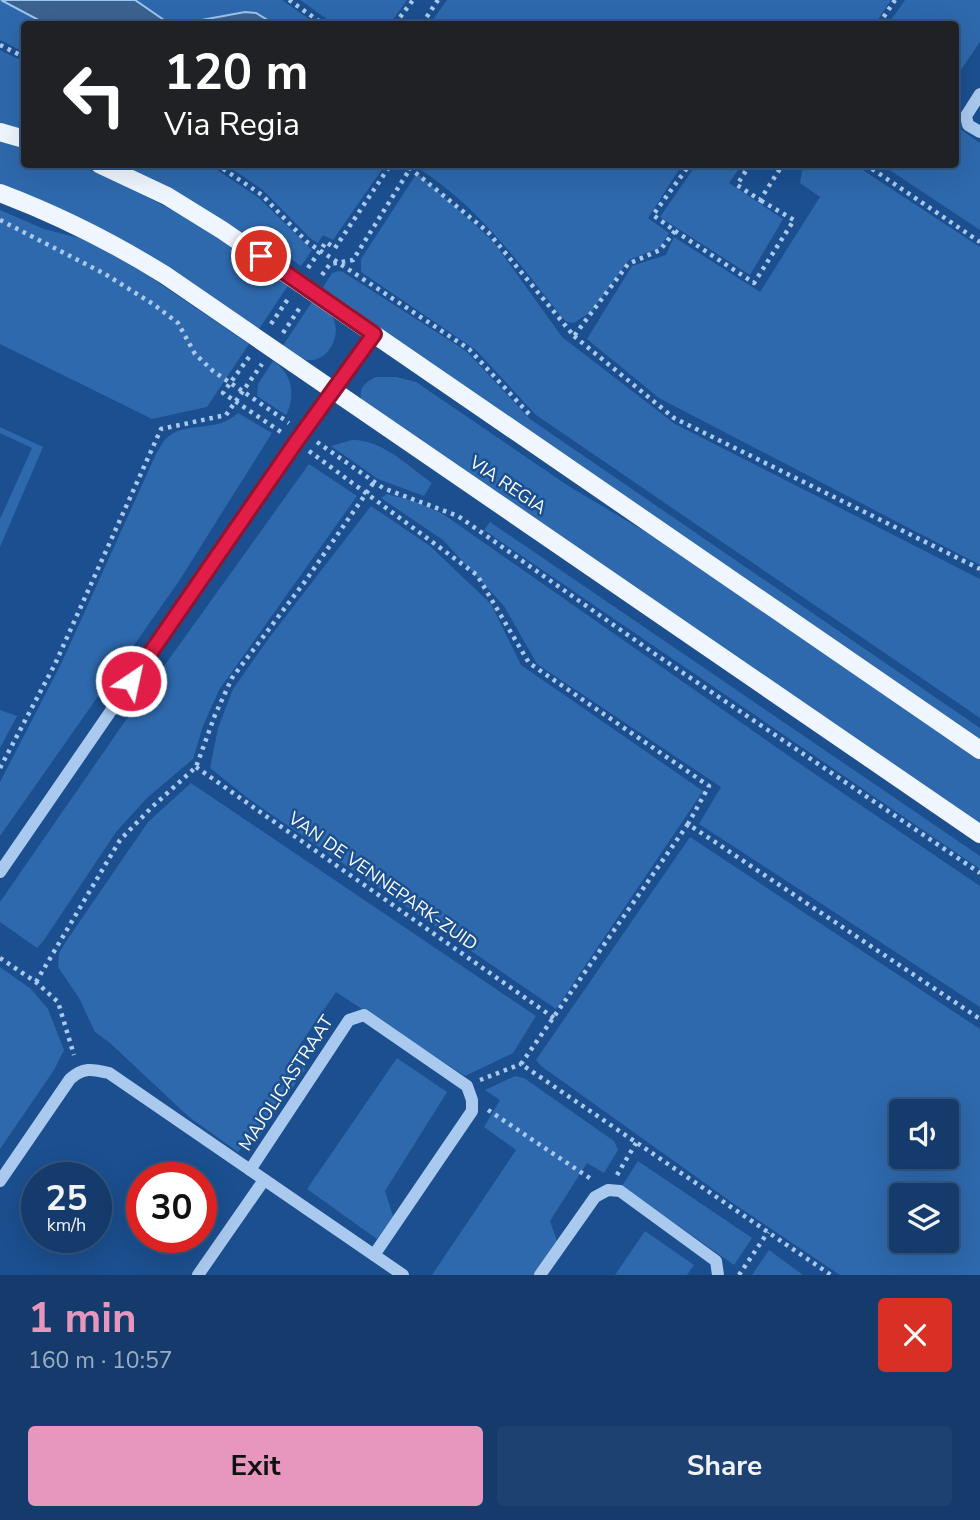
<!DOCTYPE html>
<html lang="en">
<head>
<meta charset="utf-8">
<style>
  :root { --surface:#143b6b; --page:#1d4271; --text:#f1f3f6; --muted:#9dadc1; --line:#33557e; --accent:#e797bd }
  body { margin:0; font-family:"Nunito Sans",sans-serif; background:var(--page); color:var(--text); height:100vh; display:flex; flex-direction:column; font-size:26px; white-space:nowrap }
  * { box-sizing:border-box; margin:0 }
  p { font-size:23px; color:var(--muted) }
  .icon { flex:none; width:38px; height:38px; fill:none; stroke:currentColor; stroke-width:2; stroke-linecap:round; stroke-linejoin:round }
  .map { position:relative; height:1275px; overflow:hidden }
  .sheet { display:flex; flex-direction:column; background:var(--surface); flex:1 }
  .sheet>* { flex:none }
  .hud { position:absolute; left:21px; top:21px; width:938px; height:147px; border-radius:7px; box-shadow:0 7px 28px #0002,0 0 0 2px var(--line); background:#202124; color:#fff; overflow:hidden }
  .fabs { position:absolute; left:889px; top:1099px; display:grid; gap:14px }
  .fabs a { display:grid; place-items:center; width:70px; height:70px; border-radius:7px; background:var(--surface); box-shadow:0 7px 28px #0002,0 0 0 2px var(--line); font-size:35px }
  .speed { position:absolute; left:21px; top:1162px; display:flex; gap:14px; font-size:35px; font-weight:700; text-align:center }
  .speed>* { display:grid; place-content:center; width:91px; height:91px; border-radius:50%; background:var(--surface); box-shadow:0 7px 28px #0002,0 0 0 2px var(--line); line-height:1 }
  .speed small { font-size:18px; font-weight:400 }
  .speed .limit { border:10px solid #d22; background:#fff; color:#111 }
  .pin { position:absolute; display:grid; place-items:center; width:60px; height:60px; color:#fff; margin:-30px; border:4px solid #fff; border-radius:50%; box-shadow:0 2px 7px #0007 }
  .me { position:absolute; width:77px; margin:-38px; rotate:34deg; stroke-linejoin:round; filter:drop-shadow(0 0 5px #0008) }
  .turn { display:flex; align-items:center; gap:24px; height:147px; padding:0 28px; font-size:32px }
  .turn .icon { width:91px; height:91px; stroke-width:2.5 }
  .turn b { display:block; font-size:49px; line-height:60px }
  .round { display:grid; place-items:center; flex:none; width:74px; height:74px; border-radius:7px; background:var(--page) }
  .headline { display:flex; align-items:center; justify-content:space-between; height:119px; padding:0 28px }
  h1 { font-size:42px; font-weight:700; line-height:52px; color:var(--accent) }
  .cta { display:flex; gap:14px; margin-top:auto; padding:14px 28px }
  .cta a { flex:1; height:80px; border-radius:7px; background:var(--accent); color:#111; font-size:28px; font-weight:700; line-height:80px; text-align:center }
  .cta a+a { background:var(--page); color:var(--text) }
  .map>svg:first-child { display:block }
  .green { fill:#2e69ad; fill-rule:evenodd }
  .water { fill:#3c6290; stroke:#9cc4f0; stroke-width:2 }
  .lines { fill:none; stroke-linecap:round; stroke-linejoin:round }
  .path { stroke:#a9c9ee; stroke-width:4.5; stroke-dasharray:3.5 5; stroke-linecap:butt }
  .minor { stroke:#a9c9ee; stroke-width:12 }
  .major { stroke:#f0f6ff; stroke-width:18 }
  .route-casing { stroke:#92132f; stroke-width:18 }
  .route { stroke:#e11d48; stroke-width:12 }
  .labels { text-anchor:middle; stroke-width:5; stroke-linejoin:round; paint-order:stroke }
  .street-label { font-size:18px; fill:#fff; stroke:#1b4f8f }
</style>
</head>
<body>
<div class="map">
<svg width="980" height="1275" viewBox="0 0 980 1275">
  <rect width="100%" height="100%" fill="#1b4f8f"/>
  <g class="green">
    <polygon points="0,0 46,24 24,24 24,52 0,40"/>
    <polygon points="135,0 282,0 316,24 274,24 261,16 245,12 175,24 167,22"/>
    <polygon points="300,0 407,0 390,24 334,24"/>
    <polygon points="447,0 891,0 875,24 430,24"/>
    <polygon points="905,0 980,0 980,42 956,77 956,24 888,24"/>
    <polygon points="0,50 24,62 24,134 0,126"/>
    <polygon points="956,126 980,143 980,230 882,165 956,164"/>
    <polygon points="0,141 24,149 24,164 76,165 108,177 188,218 289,284 257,332 0,185"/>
    <path d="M420 164H682V165L648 218 669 233 659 248 629 260 592 311 574 323 567 322 561 316C518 262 478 206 418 168Z"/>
    <polygon points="736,164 740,167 729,183 783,219 750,275 660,217 696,165"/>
    <polygon points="116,165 210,165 259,198 312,250 301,266 272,246 276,240 262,230 253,242"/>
    <polygon points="226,165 385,165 333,240 323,235 318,243 310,238 263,190"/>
    <polygon points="803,165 855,165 980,247 980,565 659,398 587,339 632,266 666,255 674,237 760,292 820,197 800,183"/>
    <polygon points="417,173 493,241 562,337 675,424 980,579 980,718 536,415 476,350 361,272 361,259"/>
    <polygon points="0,210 44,229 83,239 119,256 249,344 207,407 152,419 0,344"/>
    <polygon points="339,271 343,272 466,351 530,419 980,728 980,739 322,289 332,273"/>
    <path d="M312 302C318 306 326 309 331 315 344 332 329 363 307 360 299 359 289 351 282 347Z"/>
    <path d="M273 361C292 373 296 395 286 415L257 396 258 384Z"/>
    <path d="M376 377H396L416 382 570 487 676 550 980 759V827L361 400C359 386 365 383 376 377Z"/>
    <path d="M238 413 272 433 179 581 0 836V782L62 662 156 454C160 448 163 440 169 436 189 421 217 433 238 413Z"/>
    <polygon points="0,427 43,447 0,547 0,519 32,448 0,433"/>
    <path d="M352 440C382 439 409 467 432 483L424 496 378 479 331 446Z"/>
    <polygon points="309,464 357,496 219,690 203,726 193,759 147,798 116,832 44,940 37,948 0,922 0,902 139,701"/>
    <polygon points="387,494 414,501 443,514 806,768 980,886 980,1007 699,824 721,787 537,664 504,606 443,540 381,498"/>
    <polygon points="371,506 430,546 491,604 521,665 703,791 556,1009 249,799 210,768 218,728 233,689 269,638"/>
    <polygon points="490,522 980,856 980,869 484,530"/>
    <polygon points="0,710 17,716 0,748"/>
    <polygon points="191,783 536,1016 513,1053 465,1076 336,992 299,1046 305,1070 249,1150 243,1146 238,1152 189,1117 110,1043 95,1032 79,998 58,967 59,953 67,940 148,822"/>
    <path d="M690 837 980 1029V1275H840L737 1206 541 1066 536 1060ZM901 1111H947V1157H901ZM901 1195H947V1241H901Z"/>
    <polygon points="0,967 31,989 48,1009 64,1050 54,1070 0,1149"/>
    <polygon points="397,1058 447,1092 385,1191 393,1216 377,1239 307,1189"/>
    <polygon points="515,1076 524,1078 614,1141 618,1150 604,1173 587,1163 550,1221 557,1241 534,1275 432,1275 516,1150 484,1127 500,1100 485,1090"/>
    <polygon points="638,1161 752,1238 734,1265 622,1186"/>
    <polygon points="645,1231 694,1265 687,1275 615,1275"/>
    <polygon points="769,1250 803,1275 752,1275"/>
  </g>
  <g class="water">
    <polygon points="1,0 135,0 167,22 175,24 46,24"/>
    <polygon points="245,12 256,13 274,24 180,24"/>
  </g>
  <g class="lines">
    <g class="path">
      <polyline points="289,0 323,24"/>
      <polyline points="395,24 413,0"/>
      <polyline points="422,24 438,0"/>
      <polyline points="879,24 895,0"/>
      <polyline points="0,45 24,57"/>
      <polyline points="216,164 262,195 307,242 469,349 529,414"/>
      <polyline points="401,164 411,169 488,232 574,336 628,264 660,250 675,231 653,215 690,164"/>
      <polyline points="750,164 737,185 760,200 783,164"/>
      <polyline points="865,164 980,242"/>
      <polyline points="0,220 105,274 153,304 178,323 195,354 213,371 289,423"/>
      <polyline points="675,231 754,283 794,220 760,200"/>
      <polyline points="308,268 326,242 335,248 391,164"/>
      <polyline points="322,275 330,264 353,260 413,164"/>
      <polyline points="271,324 288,299"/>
      <polyline points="283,333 301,306"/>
      <polyline points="574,336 674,418 980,569"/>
      <polyline points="249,357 223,393 281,432"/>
      <polyline points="317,442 383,488 458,516 655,654 980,873"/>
      <polyline points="309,451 477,575 529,663 709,786 688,824 980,1019"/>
      <polyline points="196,767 554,1018"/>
      <polyline points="0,768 55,664 161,429 226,415 262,364"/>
      <polyline points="688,824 521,1064 831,1275"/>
      <polyline points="0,958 36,982 58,1002 74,1055"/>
      <polyline points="36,982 120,840 152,807 196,767 215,715 232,678 306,580 374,482"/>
      <polyline points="480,1080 521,1064"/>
      <polyline points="488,1110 591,1179"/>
      <polyline points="617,1175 636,1143"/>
      <polyline points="739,1275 768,1232"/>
    </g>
    <g class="minor">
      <polyline points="980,94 966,116 968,125 980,132"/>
      <polyline points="0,872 296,442 374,334"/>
      <polyline points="250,1170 349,1020 364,1015 467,1086 472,1100 472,1111 374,1255"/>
      <path d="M0 1181 70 1079C83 1067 92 1069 109 1073L403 1275"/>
      <polyline points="198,1275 264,1180"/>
      <polyline points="540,1275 595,1197 608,1190 620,1191 716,1261 718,1275"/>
    </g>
    <g class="major">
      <polyline points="0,132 24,139"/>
      <polyline points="99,164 167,196 222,230 980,750"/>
      <path d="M0 193C58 215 112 242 165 275L980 834"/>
    </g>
  </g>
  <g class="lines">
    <g class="route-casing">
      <polyline id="route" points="131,681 296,442 374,334 261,256"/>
    </g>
    <use href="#route" class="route"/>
  </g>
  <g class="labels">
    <g class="street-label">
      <text transform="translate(508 485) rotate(34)" y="6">VIA REGIA</text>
      <text transform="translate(383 881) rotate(35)" y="6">VAN DE VENNEPARK-ZUID</text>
      <text transform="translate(286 1083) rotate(-57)" y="6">MAJOLICASTRAAT</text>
    </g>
  </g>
</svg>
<div class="fabs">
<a><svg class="icon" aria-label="sound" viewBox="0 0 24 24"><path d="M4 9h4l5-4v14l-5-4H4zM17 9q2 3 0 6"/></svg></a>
<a><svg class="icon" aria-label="layers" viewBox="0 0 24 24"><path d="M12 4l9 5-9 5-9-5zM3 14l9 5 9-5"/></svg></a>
</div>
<div class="speed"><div>25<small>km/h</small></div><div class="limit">30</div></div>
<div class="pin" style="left:261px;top:256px;background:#d93025"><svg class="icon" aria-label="arrive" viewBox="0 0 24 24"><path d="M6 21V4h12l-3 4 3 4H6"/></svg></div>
<svg class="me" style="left:131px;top:681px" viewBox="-20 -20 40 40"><circle r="17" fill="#e11d48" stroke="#fff" stroke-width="3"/><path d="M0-11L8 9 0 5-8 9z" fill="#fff"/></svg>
<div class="hud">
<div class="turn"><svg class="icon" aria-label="left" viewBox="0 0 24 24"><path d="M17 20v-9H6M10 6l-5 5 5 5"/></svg><div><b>120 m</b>Via Regia</div></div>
</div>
</div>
<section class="sheet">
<div class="headline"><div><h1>1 min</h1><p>160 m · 10:57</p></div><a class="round" style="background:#d93025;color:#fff"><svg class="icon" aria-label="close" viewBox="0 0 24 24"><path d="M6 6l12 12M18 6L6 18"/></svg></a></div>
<div class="cta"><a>Exit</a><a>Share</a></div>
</section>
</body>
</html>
